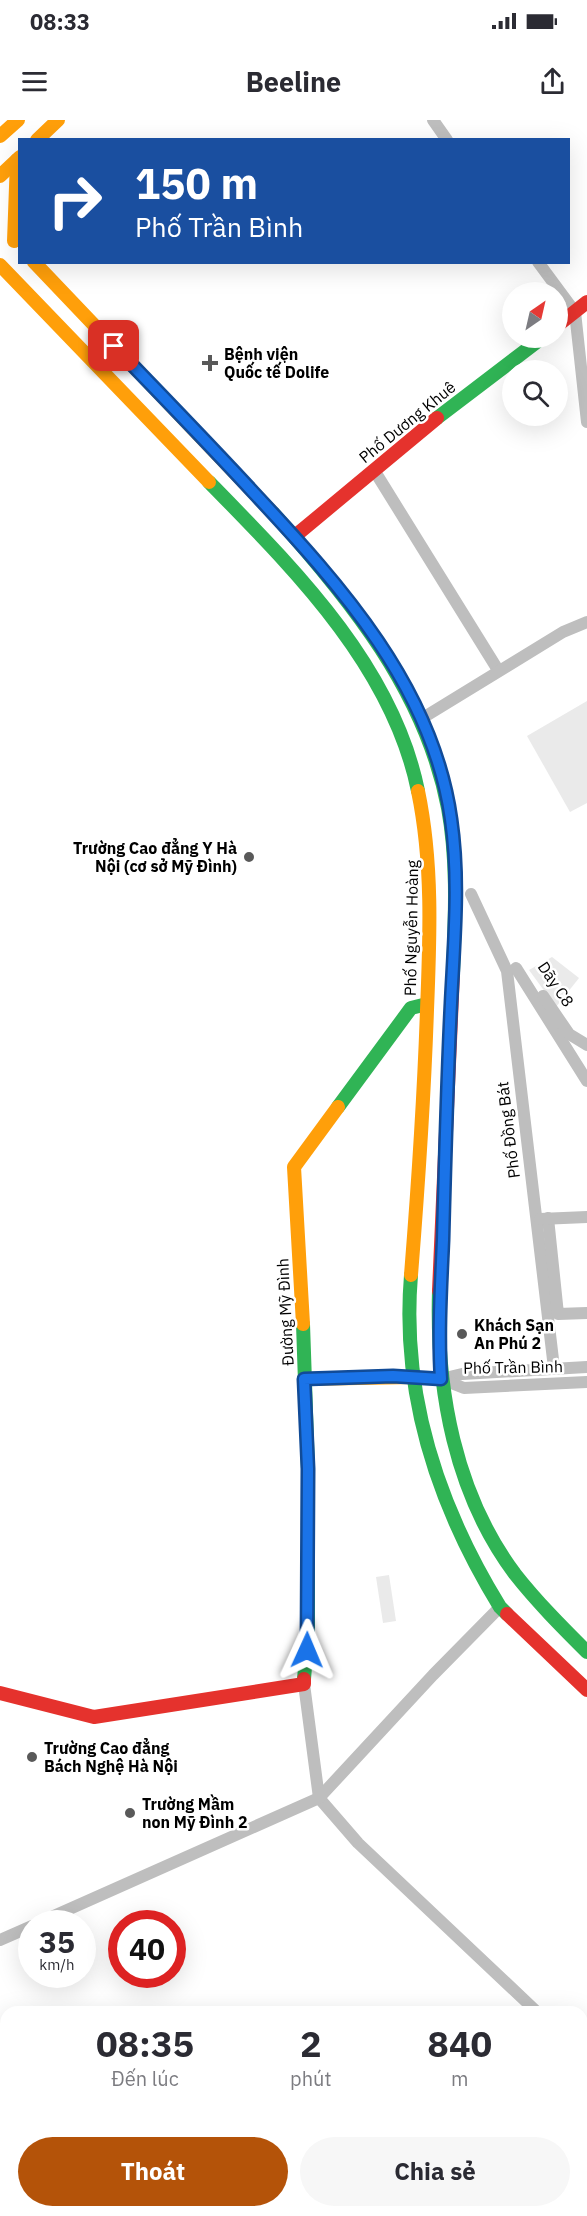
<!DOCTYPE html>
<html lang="vi">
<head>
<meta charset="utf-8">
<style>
  :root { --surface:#fff; --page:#f7f7f7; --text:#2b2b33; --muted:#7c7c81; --accent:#b45309 }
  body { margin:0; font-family:"IBM Plex Sans",sans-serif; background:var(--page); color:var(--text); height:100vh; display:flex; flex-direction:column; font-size:22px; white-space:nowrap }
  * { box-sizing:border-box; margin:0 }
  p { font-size:20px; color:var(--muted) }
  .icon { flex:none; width:33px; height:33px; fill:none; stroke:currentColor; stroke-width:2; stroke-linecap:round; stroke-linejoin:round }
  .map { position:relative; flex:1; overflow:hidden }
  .panel { position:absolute; left:0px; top:1886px; width:588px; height:212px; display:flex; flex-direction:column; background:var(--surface); border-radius:18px 18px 0 0; box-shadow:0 6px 24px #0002 }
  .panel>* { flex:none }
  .top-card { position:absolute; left:18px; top:18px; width:552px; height:126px; border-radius:0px; box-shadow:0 6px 24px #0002; background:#1a4fa0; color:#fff; overflow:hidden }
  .needle { width:39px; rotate:34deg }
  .controls { position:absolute; left:502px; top:162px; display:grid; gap:12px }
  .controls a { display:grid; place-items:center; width:66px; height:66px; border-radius:50%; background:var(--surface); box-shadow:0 6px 24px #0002; font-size:30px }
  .speed { position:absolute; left:18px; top:1790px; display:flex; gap:12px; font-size:30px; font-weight:700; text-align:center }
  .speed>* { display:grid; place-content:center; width:78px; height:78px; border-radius:50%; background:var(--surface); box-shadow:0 6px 24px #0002; line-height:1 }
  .speed small { font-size:15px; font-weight:400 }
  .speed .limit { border:9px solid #d22; background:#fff; color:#111 }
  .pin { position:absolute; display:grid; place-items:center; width:51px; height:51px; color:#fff; margin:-26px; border-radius:12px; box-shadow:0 3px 9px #0006 }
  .me { position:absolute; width:66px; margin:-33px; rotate:1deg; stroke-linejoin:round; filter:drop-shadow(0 0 4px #0008) }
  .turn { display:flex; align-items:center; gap:21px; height:126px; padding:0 18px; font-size:27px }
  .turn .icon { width:78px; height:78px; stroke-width:2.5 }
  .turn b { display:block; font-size:42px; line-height:51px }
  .eta { display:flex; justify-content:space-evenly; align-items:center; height:102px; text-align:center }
  .eta b { font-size:36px; font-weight:700; line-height:42px }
  .action { display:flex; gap:12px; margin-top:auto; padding:12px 18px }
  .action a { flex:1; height:69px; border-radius:36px; background:var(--accent); color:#fff; font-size:24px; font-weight:700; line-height:69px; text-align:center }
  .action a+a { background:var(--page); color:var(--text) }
  .status { display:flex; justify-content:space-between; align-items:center; height:42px; padding:0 30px; background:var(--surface); direction:ltr }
  .status svg { height:16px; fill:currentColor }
  header { display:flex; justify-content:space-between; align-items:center; height:78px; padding:0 18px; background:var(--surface); font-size:27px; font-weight:700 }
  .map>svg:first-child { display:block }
  .green { fill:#eaeaea }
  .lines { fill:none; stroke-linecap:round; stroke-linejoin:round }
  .street { stroke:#bebebe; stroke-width:12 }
  .fast { stroke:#30b455; stroke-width:14 }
  .slow { stroke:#ff9f0a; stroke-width:14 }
  .jam { stroke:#e5322d; stroke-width:14 }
  .route-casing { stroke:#114b97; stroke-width:15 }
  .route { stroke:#1a73e8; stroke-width:10 }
  .poi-dot { fill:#595959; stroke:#fff; stroke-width:2 }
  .labels { text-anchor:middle; stroke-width:5; stroke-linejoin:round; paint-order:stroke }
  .poi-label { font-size:16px; font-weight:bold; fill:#000; stroke:#fff; text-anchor:start }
  .street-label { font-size:16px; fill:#000; stroke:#fff }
</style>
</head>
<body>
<div class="status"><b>08:33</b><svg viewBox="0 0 49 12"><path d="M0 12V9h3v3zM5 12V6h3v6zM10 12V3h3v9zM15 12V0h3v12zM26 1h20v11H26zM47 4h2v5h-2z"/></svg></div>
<header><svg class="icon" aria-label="menu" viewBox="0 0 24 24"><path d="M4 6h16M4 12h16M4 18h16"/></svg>Beeline<svg class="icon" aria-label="share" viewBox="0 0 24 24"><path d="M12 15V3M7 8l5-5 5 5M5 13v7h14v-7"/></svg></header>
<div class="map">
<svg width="587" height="2096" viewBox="0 0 587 2096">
  <rect width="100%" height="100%" fill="#fff"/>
  <g class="green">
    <polygon points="587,581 587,683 570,692 527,616"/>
    <polygon points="552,837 579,858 556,887 529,850"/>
    <polygon points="389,1455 396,1501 383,1503 376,1457"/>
  </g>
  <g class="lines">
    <g class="street">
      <polyline points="433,0 447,20"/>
      <polyline points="538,142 575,192 587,302"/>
      <polyline points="374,350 498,550"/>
      <polyline points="421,599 563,512 587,502"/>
      <polyline points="471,774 507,851 554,1248"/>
      <polyline points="516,848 587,961"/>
      <polyline points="543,876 569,914 587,925"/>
      <polyline points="548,1098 558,1194 587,1193"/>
      <polyline points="540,1099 587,1097"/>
      <polyline points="413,1257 441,1259 462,1254 587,1247"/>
      <polyline points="441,1259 464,1268 587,1262"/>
      <polyline points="304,1564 319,1678 358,1723 537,1892"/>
      <polyline points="38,1803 319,1678 433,1555 500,1487"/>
      <polyline points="0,1820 32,1806"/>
      <polyline points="582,1936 587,1941"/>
    </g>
    <g class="fast">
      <polyline points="437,298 542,218"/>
      <path d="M209 362C295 450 393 547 418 671"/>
      <path d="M273 393C350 479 426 572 448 688 458 742 455 798 453 853"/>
      <polyline points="338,987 411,888 427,884"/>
      <path d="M411 1155C401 1274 438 1386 500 1487L507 1494"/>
      <path d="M439 1171C436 1270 455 1374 515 1454 537 1482 562 1507 587 1532"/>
      <polyline points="303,1204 308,1349 308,1513 304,1559"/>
    </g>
    <g class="slow">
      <polyline points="0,16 18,0"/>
      <polyline points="37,20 58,0"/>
      <polyline points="0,56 20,37"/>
      <polyline points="14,121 17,40"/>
      <polyline points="34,142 273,393"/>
      <polyline points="0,145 209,362"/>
      <path d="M411 1155C418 1067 424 978 427 890 430 817 433 743 418 671"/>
      <polyline points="303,1204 294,1047 338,987"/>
      <polyline points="304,1259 413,1257"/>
    </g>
    <g class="jam">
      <polyline points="558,205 587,182"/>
      <polyline points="295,416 437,298"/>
      <polyline points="439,1171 453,853"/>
      <polyline points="507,1494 587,1570"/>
      <polyline points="0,1573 94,1597 304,1564 304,1559"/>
    </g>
  </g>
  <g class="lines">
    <g class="route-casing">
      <path id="route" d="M114 226C161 275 208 323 254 373 340 465 433 568 451 699 460 760 454 822 451 883 447 962 445 1041 443 1120 441 1166 438 1213 441 1259L393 1256 304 1259 308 1349 307 1530"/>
    </g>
    <use href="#route" class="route"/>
  </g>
  <g class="poi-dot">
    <path d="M207 234h6v6h6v6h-6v6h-6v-6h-6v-6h6z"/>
    <circle cx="249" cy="737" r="6"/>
    <circle cx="462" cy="1214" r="6"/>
    <circle cx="32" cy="1637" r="6"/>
    <circle cx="130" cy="1693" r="6"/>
  </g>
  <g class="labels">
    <g class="poi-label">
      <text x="224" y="240">Bệnh viện<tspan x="224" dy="18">Quốc tế Dolife</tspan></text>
      <text x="237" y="734" text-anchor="end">Trường Cao đẳng Y Hà<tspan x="237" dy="18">Nội (cơ sở Mỹ Đình)</tspan></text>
      <text x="474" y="1211">Khách Sạn<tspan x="474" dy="18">An Phú 2</tspan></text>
      <text x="44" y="1634">Trường Cao đẳng<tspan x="44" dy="18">Bách Nghệ Hà Nội</tspan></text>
      <text x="142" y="1690">Trường Mầm<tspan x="142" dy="18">non Mỹ Đình 2</tspan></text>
    </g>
    <g class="street-label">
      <text transform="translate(407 302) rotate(-39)" y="6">Phố Dương Khuê</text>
      <text transform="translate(411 808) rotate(-89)" y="6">Phố Nguyễn Hoàng</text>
      <text transform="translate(556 864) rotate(56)" y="6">Dãy C8</text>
      <text transform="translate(508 1010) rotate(-97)" y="6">Phố Đồng Bát</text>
      <text transform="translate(285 1192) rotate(-93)" y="6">Đường Mỹ Đình</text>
      <text transform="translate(513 1247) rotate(-1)" y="6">Phố Trần Bình</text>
    </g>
  </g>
</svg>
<div class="controls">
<a><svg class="needle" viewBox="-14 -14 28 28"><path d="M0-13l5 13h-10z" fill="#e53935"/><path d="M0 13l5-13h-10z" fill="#7c7c81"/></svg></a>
<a><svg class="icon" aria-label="search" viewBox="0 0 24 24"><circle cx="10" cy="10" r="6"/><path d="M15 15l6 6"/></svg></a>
</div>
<div class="speed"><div>35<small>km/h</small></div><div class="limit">40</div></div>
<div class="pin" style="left:114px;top:226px;background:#d93025"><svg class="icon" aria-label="arrive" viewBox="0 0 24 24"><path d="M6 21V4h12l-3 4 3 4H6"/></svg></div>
<svg class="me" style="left:307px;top:1530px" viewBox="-20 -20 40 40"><path d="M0-17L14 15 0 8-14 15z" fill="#1a73e8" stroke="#fff" stroke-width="4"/></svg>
<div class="top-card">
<div class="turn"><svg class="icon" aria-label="right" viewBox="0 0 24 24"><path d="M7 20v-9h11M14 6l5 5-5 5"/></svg><div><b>150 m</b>Phố Trần Bình</div></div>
</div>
<section class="panel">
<div class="eta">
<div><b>08:35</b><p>Đến lúc</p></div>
<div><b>2</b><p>phút</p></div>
<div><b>840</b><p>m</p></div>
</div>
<div class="action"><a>Thoát</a><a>Chia sẻ</a></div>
</section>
</div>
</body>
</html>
